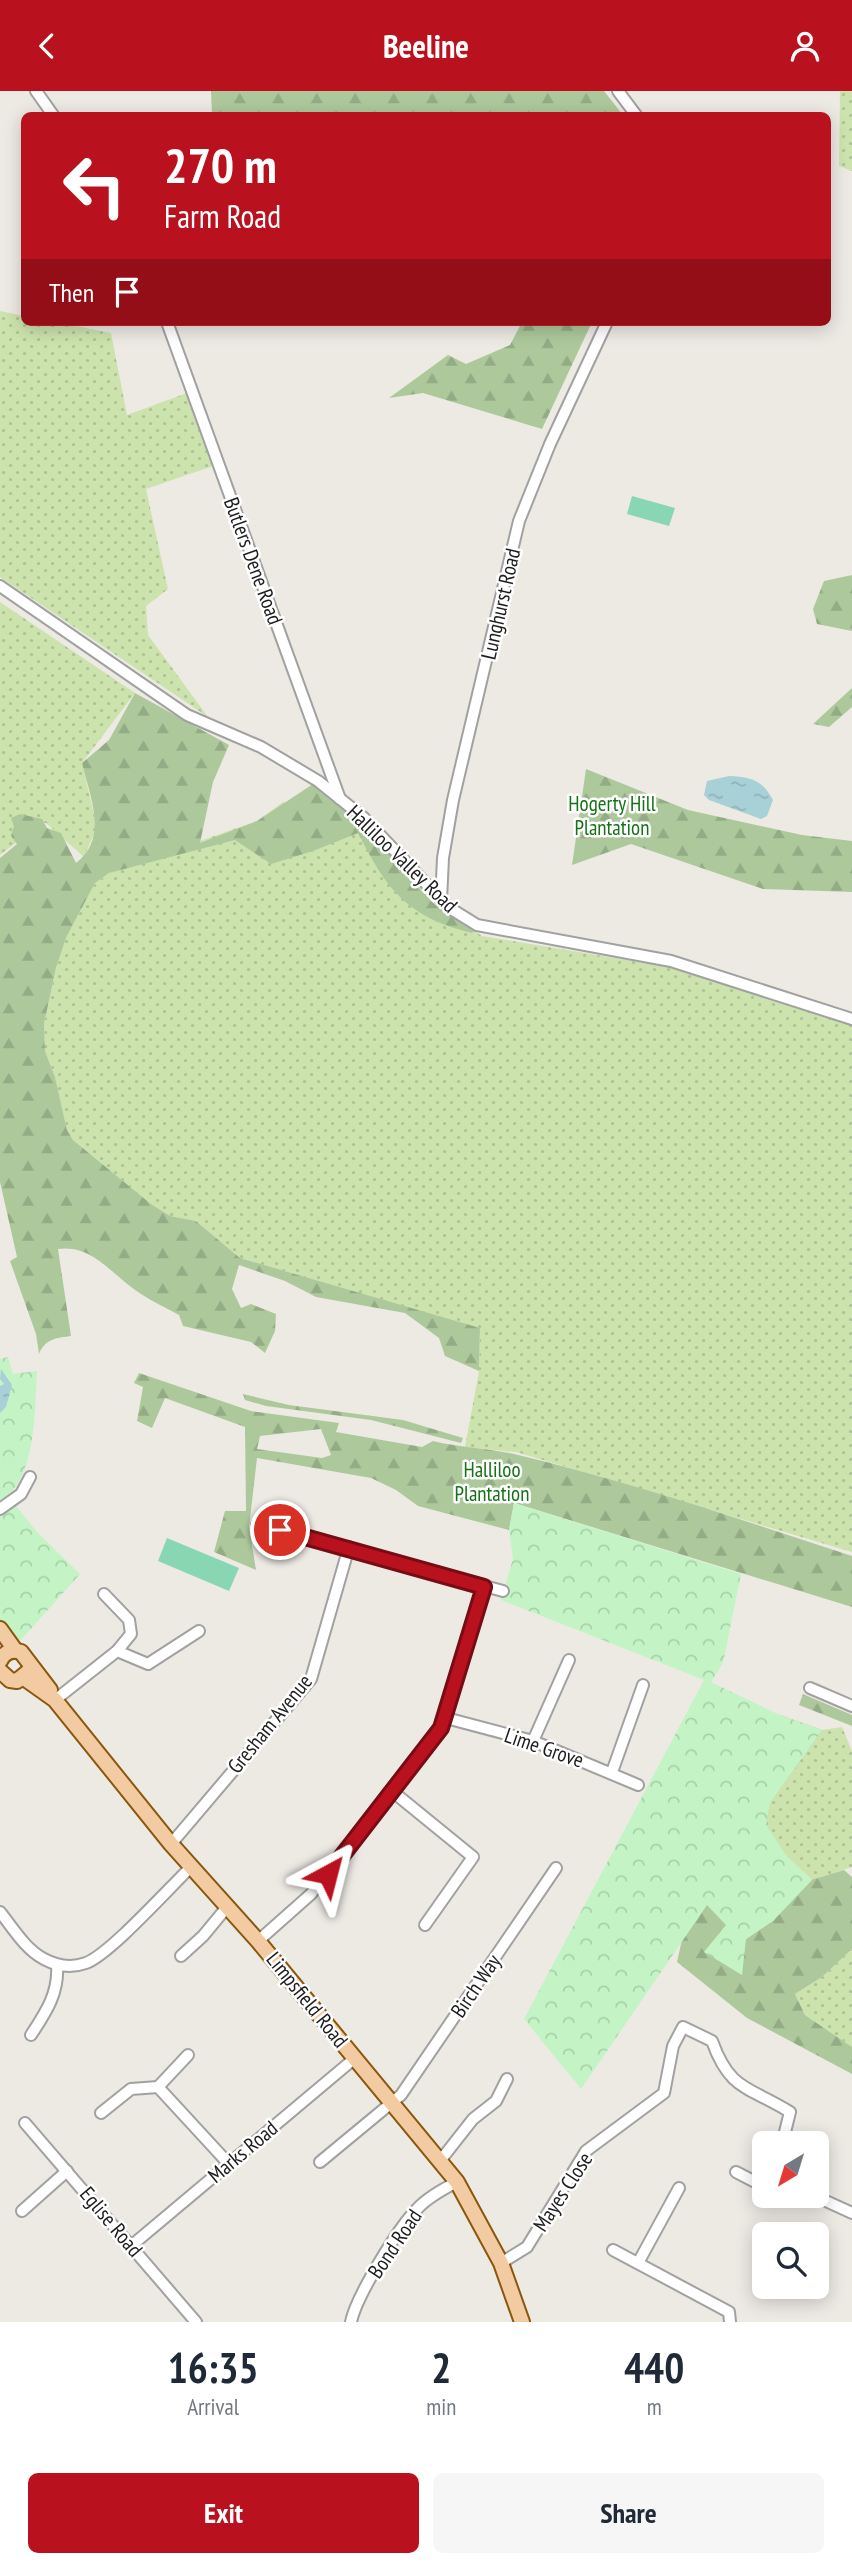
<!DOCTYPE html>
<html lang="en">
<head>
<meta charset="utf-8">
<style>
  :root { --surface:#fff; --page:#f6f6f7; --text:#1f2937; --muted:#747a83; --accent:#b9121e }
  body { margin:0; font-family:"PT Sans Narrow",sans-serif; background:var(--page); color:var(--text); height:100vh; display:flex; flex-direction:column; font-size:26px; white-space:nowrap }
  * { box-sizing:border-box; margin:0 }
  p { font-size:23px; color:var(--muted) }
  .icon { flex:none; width:38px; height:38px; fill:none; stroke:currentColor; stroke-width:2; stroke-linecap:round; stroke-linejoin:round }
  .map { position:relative; height:2231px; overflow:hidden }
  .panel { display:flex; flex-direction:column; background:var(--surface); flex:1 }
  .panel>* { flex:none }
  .banner { position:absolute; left:21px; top:21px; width:810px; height:214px; border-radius:10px; box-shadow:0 4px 18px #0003; background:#b9121e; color:#fff; overflow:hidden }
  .needle { width:46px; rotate:218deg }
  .tools { position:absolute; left:752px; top:2040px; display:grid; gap:14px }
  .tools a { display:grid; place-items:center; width:77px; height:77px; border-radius:10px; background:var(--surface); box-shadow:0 4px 18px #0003; font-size:35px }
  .pin { position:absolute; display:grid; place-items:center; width:60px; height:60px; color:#fff; margin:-30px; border:4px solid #fff; border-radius:50%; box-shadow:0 2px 7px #0007 }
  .me { position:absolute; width:77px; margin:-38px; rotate:38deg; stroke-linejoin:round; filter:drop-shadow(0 0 5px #0008) }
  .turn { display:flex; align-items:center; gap:24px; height:147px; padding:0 28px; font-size:32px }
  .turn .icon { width:91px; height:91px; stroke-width:2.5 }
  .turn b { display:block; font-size:49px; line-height:60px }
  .then { display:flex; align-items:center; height:66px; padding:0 28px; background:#0003; gap:14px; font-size:26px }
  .eta { display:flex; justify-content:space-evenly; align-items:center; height:119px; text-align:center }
  .eta b { font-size:42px; font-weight:800; line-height:49px }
  .primary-button { display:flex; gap:14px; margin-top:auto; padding:14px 28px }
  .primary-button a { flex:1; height:80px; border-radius:10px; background:var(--accent); color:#fff; font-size:28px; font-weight:800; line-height:80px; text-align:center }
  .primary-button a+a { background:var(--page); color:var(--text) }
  header { display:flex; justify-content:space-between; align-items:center; height:91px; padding:0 28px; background:var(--accent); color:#fff; font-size:32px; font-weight:800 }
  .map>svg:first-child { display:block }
  .grass { fill:url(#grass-dots) }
  .forest { fill:url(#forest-firs); fill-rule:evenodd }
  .park { fill:url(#park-crowns) }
  .pitch { fill:#89d6b3 }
  .water { fill:url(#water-ripples) }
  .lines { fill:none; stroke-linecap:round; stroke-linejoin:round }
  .minor-casing { stroke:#a1a1a1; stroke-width:14 }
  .major-casing { stroke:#8a570d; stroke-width:18 }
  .minor { stroke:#fff; stroke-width:10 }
  .major { stroke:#f3cba3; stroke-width:14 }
  .route-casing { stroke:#780c14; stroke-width:18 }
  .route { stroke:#b9121e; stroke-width:12 }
  .labels { text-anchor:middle; stroke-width:5; stroke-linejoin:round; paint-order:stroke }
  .street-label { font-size:21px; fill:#1d1d1d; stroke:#fff }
  .park-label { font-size:21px; fill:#157216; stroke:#fff }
</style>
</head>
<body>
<header><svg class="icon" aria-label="back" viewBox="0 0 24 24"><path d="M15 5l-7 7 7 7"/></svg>Beeline<svg class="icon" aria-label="person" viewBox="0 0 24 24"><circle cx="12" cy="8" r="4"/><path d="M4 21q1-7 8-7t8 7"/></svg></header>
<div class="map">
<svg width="852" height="2231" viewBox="0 0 852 2231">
  <defs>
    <pattern id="grass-dots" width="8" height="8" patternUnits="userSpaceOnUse" patternTransform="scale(1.75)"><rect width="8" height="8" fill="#cce3ae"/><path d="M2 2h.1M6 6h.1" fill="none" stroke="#afc295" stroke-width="1.8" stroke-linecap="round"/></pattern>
    <pattern id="forest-firs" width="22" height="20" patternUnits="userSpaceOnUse" patternTransform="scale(1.75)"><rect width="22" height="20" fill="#adc99c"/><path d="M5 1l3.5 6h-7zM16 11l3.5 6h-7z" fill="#94ac86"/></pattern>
    <pattern id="park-crowns" width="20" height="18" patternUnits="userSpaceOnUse" patternTransform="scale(1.75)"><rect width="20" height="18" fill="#c4f4c5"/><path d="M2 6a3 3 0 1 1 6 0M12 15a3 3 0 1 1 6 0" fill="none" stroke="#a8d1a9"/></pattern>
    <pattern id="water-ripples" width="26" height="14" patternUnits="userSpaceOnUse" patternTransform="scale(1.75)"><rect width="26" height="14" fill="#a8d0d7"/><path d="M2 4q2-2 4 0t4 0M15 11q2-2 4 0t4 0" fill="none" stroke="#90b2b8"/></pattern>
  </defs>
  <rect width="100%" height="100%" fill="#edeae4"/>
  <g class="grass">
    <polygon points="840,0 852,0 852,80 839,75"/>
    <polygon points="0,220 24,225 24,231 56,231 111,242 127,324 187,302 213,375 146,398 168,498 146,515 148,544 208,626 0,486"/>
    <polygon points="0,511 135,602 82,672 97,736 84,766 46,732 14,725 17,751 0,764"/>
    <polygon points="283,711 360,730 433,812 482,845 669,876 852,932 852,1461 516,1361 465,1356 479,1280 480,1238 240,1167 196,1130 169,1125 151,1113 73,1049 67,1039 55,986 45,960 44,933 56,877 66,847 95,792 109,782 257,730"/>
    <polygon points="842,1636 852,1660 852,1776 812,1789 787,1765 766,1734 770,1712 822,1639"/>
    <polygon points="852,1858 852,1956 805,1924 795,1903 822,1886"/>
  </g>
  <g class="forest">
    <polygon points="211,0 604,0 623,24 212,24"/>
    <polygon points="522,231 592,231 542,338 423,302 389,307 448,264 466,273 510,254"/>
    <polygon points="852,484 852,540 817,533 813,518 824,490"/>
    <polygon points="852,597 852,616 829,636 813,633"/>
    <path d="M135 602 229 654 213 691 200 752 257 730 313 693 360 730 433 812 474 840 472 842C407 826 387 799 358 742L313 760 271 773 235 749 109 782 95 792 66 847 56 877 44 933 45 960 55 986 67 1039 73 1049 151 1113 170 1125 196 1130 240 1167 480 1237 479 1280 445 1265 439 1247 405 1222 316 1206 285 1190 239 1174 232 1198 241 1217 251 1213 276 1223 275 1240 265 1262 251 1251 183 1235 179 1224C167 1217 153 1211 141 1203 113 1186 94 1153 58 1158L71 1245C56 1247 45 1248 39 1263L36 1243 10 1170 17 1166 0 1091V767L17 753 11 745 14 735 11 727 20 723 42 728 47 737 61 742 76 772C109 747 90 706 82 672L109 649Z"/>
    <polygon points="586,678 688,719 802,744 852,750 852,801 763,798 631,753 572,774"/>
    <path d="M139 1282 251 1320 339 1332 336 1341 422 1356 433 1350C461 1357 490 1357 518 1364 631 1391 742 1429 852 1465V1516L514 1412 509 1439 418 1415 396 1399 371 1387 257 1367 249 1436 256 1479 214 1461 225 1420H246L245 1336 165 1307 152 1337 137 1330 143 1296 134 1292ZM321 1338 331 1364 322 1367 257 1358 260 1345Z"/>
    <polygon points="243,1303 289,1314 403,1329 463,1347 461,1352 371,1329 266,1315 245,1309"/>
    <polygon points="803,1603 852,1624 852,1635 799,1614"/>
    <polygon points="780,1624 822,1639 770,1712 766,1734 787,1765 811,1789 844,1779 852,1786 852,1858 822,1886 795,1903 805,1924 852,1956 852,1983 747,1927 677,1871 690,1813 732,1806 746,1848 774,1829 743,1767"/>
  </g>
  <g class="park">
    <path d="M8 1266 13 1283 37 1280C35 1317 36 1379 8 1405L38 1442 80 1483 20 1550 0 1554V1268Z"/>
    <polygon points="514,1412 741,1483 723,1572 711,1591 780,1624 822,1639 770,1712 766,1734 787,1765 812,1789 774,1829 746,1848 742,1884 704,1861 726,1834 707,1814 581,1998 524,1928 704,1589 501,1509 513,1468 509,1439"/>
  </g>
  <g class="pitch">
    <polygon points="632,405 675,417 669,435 627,423"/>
    <polygon points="167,1447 239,1477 229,1500 158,1470"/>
  </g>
  <g class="water">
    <path d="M729 685C750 686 762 688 773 709L767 725 761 728 709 709 704 704 707 690Z"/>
    <polygon points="1,1278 12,1294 6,1316 0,1322 0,1295 4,1293 0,1288"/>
  </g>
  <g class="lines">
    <g class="minor-casing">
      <g id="minor">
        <polyline points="36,0 53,24"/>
        <polyline points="618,0 636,24"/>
        <polyline points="167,231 340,708"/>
        <polyline points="0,495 187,624 261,656 318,690 364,727 448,816 477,834 671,870 852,928"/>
        <polyline points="441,809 443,767 453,709 519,430 550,353 607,231"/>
        <polyline points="0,1418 21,1403 30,1386"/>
        <polyline points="257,1434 503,1500"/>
        <polyline points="104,1503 129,1529 131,1543 117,1560"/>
        <polyline points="810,1597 852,1615"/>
        <polyline points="55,1609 117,1560 148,1573 199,1540"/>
        <polyline points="446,1627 533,1650 638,1694"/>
        <polyline points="533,1650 569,1569"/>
        <polyline points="612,1681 643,1594"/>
        <polyline points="392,1700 473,1766 425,1834"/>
        <polyline points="171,1753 311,1588 349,1456"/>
        <path d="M0 1821C13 1837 25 1858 44 1868 57 1875 72 1877 86 1872 110 1863 169 1797 191 1776"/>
        <polyline points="258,1850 311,1803 441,1637 484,1496"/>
        <polyline points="181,1865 203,1845 227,1816"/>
        <path d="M31 1944C46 1921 59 1902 57 1874"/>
        <polyline points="158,1996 188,1964"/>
        <polyline points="101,2022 131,1998 158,1996 228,2072"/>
        <polyline points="25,2032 196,2231"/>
        <polyline points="440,2070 473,2028 496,2010 507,1988"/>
        <polyline points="320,2071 401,2004 556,1777"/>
        <polyline points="736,2081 765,2096"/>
        <polyline points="828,2111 852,2122"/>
        <polyline points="22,2120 67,2080"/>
        <polyline points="131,2155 355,1967"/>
        <polyline points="613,2159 729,2221 730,2231"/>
        <path d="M501 2172 527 2156 586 2060 664 2002 673 1955 683 1936 712 1950C730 2000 748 1995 790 2021L782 2053"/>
        <polyline points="638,2172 679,2097"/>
        <path d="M351 2231C356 2206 398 2137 417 2118 428 2106 443 2098 457 2091"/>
      </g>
    </g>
    <g class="major-casing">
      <g id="major">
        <polyline points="0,1538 15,1559"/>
        <path d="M0 1570C4 1561 12 1558 21 1561L50 1599"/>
        <polyline points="0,1580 10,1589 17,1590 29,1580"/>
        <polyline points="24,1587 55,1609 171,1753 258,1850 457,2091 501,2172 522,2231"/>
      </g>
    </g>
    <use href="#minor" class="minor"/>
    <use href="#major" class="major"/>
  </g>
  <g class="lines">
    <g class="route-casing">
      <polyline id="route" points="280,1439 484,1496 441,1637 328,1783"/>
    </g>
    <use href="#route" class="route"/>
  </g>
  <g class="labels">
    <g class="street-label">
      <text transform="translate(253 470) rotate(70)" y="7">Butlers Dene Road</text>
      <text transform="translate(501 513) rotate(-77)" y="7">Lunghurst Road</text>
      <text transform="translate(402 768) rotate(44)" y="7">Halliloo Valley Road</text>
      <text transform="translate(270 1633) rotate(-51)" y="7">Gresham Avenue</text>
      <text transform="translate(544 1657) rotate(19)" y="7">Lime Grove</text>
      <text transform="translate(476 1895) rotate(-56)" y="7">Birch Way</text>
      <text transform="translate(307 1909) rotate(51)" y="7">Limpsfield Road</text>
      <text transform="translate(243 2061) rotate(-40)" y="7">Marks Road</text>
      <text transform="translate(563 2101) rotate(-57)" y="7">Mayes Close</text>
      <text transform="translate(111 2131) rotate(50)" y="7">Eglise Road</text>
      <text transform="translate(395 2153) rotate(-56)" y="7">Bond Road</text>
    </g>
    <g class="park-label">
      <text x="612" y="720">Hogerty Hill<tspan x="612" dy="24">Plantation</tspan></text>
      <text x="492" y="1386">Halliloo<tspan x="492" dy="24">Plantation</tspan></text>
    </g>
  </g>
</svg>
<div class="tools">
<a><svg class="needle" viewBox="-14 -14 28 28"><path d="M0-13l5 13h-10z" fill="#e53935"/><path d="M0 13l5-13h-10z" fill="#747a83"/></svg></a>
<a><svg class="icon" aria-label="search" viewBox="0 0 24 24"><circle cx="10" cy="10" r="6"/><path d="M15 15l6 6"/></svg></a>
</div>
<div class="pin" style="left:280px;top:1439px;background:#d93025"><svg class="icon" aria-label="arrive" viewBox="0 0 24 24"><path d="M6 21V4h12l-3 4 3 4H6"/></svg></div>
<svg class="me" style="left:328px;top:1783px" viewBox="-20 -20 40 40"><path d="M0-17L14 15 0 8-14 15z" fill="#b9121e" stroke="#fff" stroke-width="4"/></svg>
<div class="banner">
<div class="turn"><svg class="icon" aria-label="left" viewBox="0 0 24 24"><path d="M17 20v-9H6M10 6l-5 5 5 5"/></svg><div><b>270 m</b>Farm Road</div></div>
<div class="then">Then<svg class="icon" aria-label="arrive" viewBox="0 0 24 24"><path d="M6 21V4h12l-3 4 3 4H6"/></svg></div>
</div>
</div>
<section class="panel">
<div class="eta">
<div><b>16:35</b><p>Arrival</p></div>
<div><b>2</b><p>min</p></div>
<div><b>440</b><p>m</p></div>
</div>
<div class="primary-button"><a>Exit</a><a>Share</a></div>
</section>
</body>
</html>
